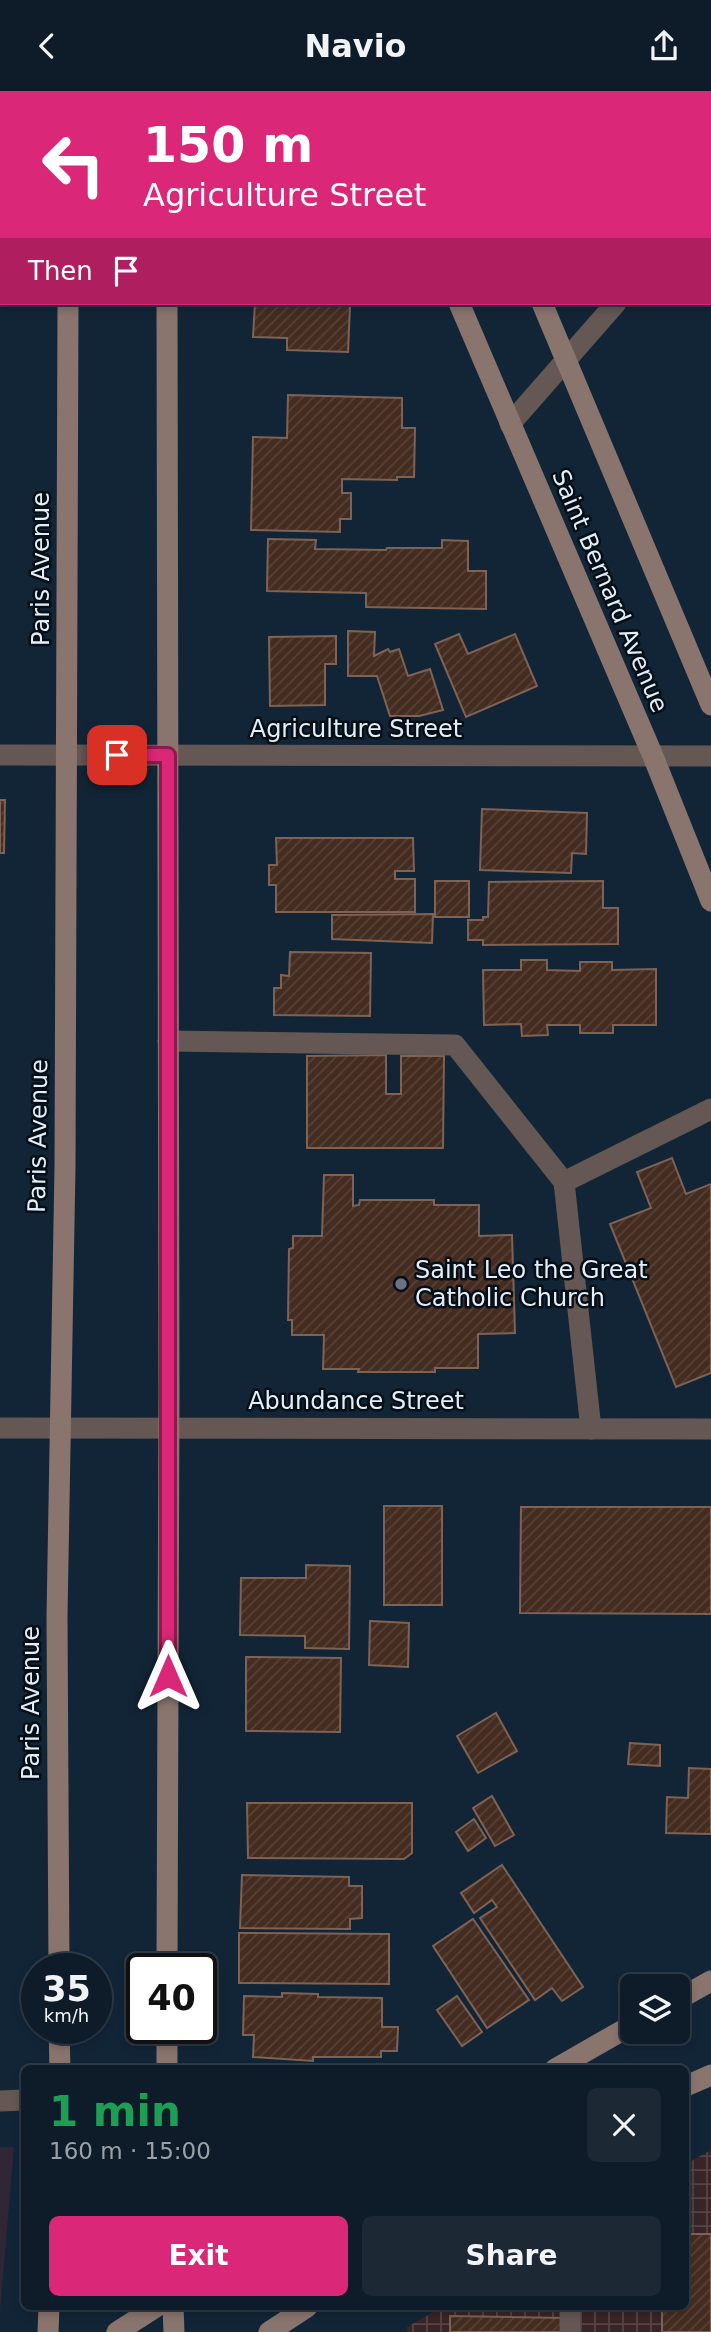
<!DOCTYPE html>
<html lang="en">
<head>
<meta charset="utf-8">
<style>
  :root { --surface:#0e1c29; --page:#1c2935; --text:#f1f3f6; --muted:#9ba1a8; --line:#2e3a46; --accent:#db2777 }
  body { margin:0; font-family:"DejaVu Sans",sans-serif; background:var(--page); color:var(--text); height:100vh; display:flex; flex-direction:column; font-size:26px; white-space:nowrap }
  * { box-sizing:border-box; margin:0 }
  p { font-size:23px; color:var(--muted) }
  .icon { flex:none; width:38px; height:38px; fill:none; stroke:currentColor; stroke-width:2; stroke-linecap:round; stroke-linejoin:round }
  .map { position:relative; flex:1; overflow:hidden }
  .drawer { position:absolute; left:21px; top:1974px; width:668px; height:245px; display:flex; flex-direction:column; background:var(--surface); border-radius:10px; box-shadow:0 4px 10px #0003,0 0 0 2px var(--line) }
  .drawer>* { flex:none }
  .banner { position:absolute; left:0px; top:0px; width:712px; height:214px; box-shadow:0 4px 10px #0003,0 0 0 2px var(--line); background:#db2777; color:#fff; overflow:hidden }
  .tools { position:absolute; left:620px; top:1883px; display:grid; gap:14px }
  .tools a { display:grid; place-items:center; width:70px; height:70px; border-radius:10px; background:var(--surface); box-shadow:0 4px 10px #0003,0 0 0 2px var(--line); font-size:35px }
  .speed { position:absolute; left:21px; top:1862px; display:flex; gap:14px; font-size:35px; font-weight:700; text-align:center }
  .speed>* { display:grid; place-content:center; width:91px; height:91px; border-radius:50%; background:var(--surface); box-shadow:0 4px 10px #0003,0 0 0 2px var(--line); line-height:1 }
  .speed small { font-size:18px; font-weight:400 }
  .speed .limit { border:4px solid #111; border-radius:10px; background:#fff; color:#111 }
  .pin { position:absolute; display:grid; place-items:center; width:60px; height:60px; color:#fff; margin:-30px; border-radius:14px; box-shadow:0 4px 10px #0006 }
  .me { position:absolute; width:77px; margin:-38px; rotate:0deg; stroke-linejoin:round; filter:drop-shadow(0 0 5px #0008) }
  .turn { display:flex; align-items:center; gap:24px; height:147px; padding:0 28px; font-size:32px }
  .turn .icon { width:91px; height:91px; stroke-width:2.5 }
  .turn b { display:block; font-size:49px; line-height:60px }
  .then { display:flex; align-items:center; height:66px; padding:0 28px; background:#0003; gap:14px; font-size:26px }
  .round { display:grid; place-items:center; flex:none; width:74px; height:74px; border-radius:10px; background:var(--page) }
  .summary { display:flex; align-items:center; justify-content:space-between; height:119px; padding:0 28px }
  h1 { font-size:42px; font-weight:700; line-height:52px; color:#1e9e55 }
  .cta { display:flex; gap:14px; margin-top:auto; padding:14px 28px }
  .cta a { flex:1; height:80px; border-radius:10px; background:var(--accent); color:#fff; font-size:28px; font-weight:700; line-height:80px; text-align:center }
  .cta a+a { background:var(--page); color:var(--text) }
  header { display:flex; justify-content:space-between; align-items:center; height:91px; padding:0 28px; background:var(--surface); font-size:32px; font-weight:700 }
  .map>svg:first-child { display:block }
  .commercial { fill:#312635 }
  .industrial { fill:url(#industrial-grid) }
  .building { fill:url(#building-hatch); stroke:#7e6254; stroke-width:2 }
  .lines { fill:none; stroke-linecap:round; stroke-linejoin:round }
  .lane { stroke:#655753; stroke-width:21 }
  .street { stroke:#655753; stroke-width:21 }
  .secondary { stroke:#8a746e; stroke-width:21 }
  .route-casing { stroke:#8e194d; stroke-width:18 }
  .route { stroke:#db2777; stroke-width:12 }
  .worship-dot { fill:#6b7280; stroke:#060e16; stroke-width:2.5 }
  .labels { text-anchor:middle; stroke-width:5; stroke-linejoin:round; paint-order:stroke }
  .street-label { font-size:24px; fill:#e2eefa; stroke:#060e16 }
  .poi-label { font-size:24px; fill:#e2eefa; stroke:#060e16; text-anchor:start }
</style>
</head>
<body>
<header><svg class="icon" aria-label="back" viewBox="0 0 24 24"><path d="M15 5l-7 7 7 7"/></svg>Navio<svg class="icon" aria-label="share" viewBox="0 0 24 24"><path d="M12 15V3M7 8l5-5 5 5M5 13v7h14v-7"/></svg></header>
<div class="map">
<svg width="711" height="2241" viewBox="0 0 711 2241">
  <defs>
    <pattern id="industrial-grid" width="8" height="8" patternUnits="userSpaceOnUse" patternTransform="scale(1.75)"><rect width="8" height="8" fill="#392525"/><path d="M0 4h8M4 0v8" fill="none" stroke="#554546"/></pattern>
    <pattern id="building-hatch" width="6" height="6" patternUnits="userSpaceOnUse" patternTransform="scale(1.75)"><rect width="6" height="6" fill="#452c21"/><path d="M-1 1l2-2M0 6l6-6M5 7l2-2" fill="none" stroke="#574137"/></pattern>
  </defs>
  <rect width="100%" height="100%" fill="#122537"/>
  <polygon class="commercial" points="0,2056 14,2056 0,2219"/>
  <polygon class="industrial" points="711,2059 711,2241 407,2241 407,2236 442,2216 686,2216 686,2073"/>
  <g class="building">
    <polygon points="255,212 306,212 305,214 350,215 348,261 287,259 287,247 253,246"/>
    <polygon points="288,304 402,307 402,337 415,337 414,386 397,386 397,389 342,388 342,402 351,402 351,428 340,428 340,441 251,439 253,346 287,347"/>
    <polygon points="268,448 316,449 315,458 386,459 387,457 442,457 442,449 468,450 468,480 486,480 486,518 366,516 366,502 267,500"/>
    <polygon points="348,540 375,541 374,565 388,558 390,561 399,558 408,585 430,578 443,619 419,625 390,625 377,585 348,585"/>
    <polygon points="459,543 468,563 515,543 537,595 466,626 435,553"/>
    <polygon points="336,545 336,573 325,573 325,614 270,615 269,546"/>
    <polygon points="0,709 5,709 4,762 0,762"/>
    <polygon points="482,718 587,722 586,763 572,762 571,782 480,779"/>
    <polygon points="276,747 413,747 414,780 395,780 395,788 415,788 415,821 276,821 276,794 269,794 269,774 277,774"/>
    <rect x="435" y="790" width="34" height="36"/>
    <polygon points="603,790 603,817 618,817 618,853 483,854 483,849 468,849 468,829 483,829 483,826 488,826 489,791"/>
    <polygon points="433,823 432,852 332,848 332,824"/>
    <polygon points="290,861 371,862 370,925 274,924 274,897 281,897 281,884 289,885"/>
    <polygon points="521,869 547,869 547,879 580,880 580,871 612,871 612,879 656,878 656,934 613,934 613,942 580,942 580,934 547,934 548,944 522,945 521,933 484,934 483,879 521,879"/>
    <polygon points="386,964 386,1003 401,1003 401,965 444,965 443,1057 307,1057 307,965"/>
    <polygon points="672,1067 686,1103 711,1093 711,1282 676,1296 610,1133 651,1117 637,1081"/>
    <polygon points="324,1084 353,1084 353,1115 359,1114 360,1109 434,1109 434,1114 479,1114 479,1145 512,1144 515,1242 478,1243 478,1277 435,1277 435,1281 358,1281 359,1278 323,1278 324,1244 292,1244 292,1229 288,1229 289,1158 293,1157 293,1145 322,1145"/>
    <rect x="384" y="1415" width="58" height="99"/>
    <polygon points="521,1416 711,1416 711,1523 520,1522"/>
    <polygon points="306,1474 350,1475 349,1558 305,1557 305,1545 240,1544 241,1487 306,1487"/>
    <polygon points="370,1530 409,1532 408,1576 369,1574"/>
    <polygon points="246,1566 341,1567 340,1641 246,1640"/>
    <polygon points="496,1622 517,1660 478,1682 457,1645"/>
    <polygon points="630,1652 660,1654 660,1675 628,1673"/>
    <polygon points="689,1677 711,1678 711,1743 666,1742 667,1706 688,1707"/>
    <polygon points="492,1705 514,1744 495,1755 473,1717"/>
    <polygon points="247,1712 412,1712 412,1762 404,1768 248,1767"/>
    <polygon points="474,1728 486,1747 468,1760 456,1741"/>
    <polygon points="502,1774 583,1896 562,1910 552,1897 535,1909 480,1827 497,1816 492,1809 474,1822 461,1802"/>
    <polygon points="242,1784 349,1786 349,1795 362,1795 362,1827 350,1828 350,1838 240,1837"/>
    <polygon points="473,1828 529,1909 487,1937 433,1855"/>
    <polygon points="239,1842 389,1843 389,1893 239,1892"/>
    <polygon points="282,1902 318,1903 318,1906 382,1907 382,1936 398,1936 397,1960 381,1960 381,1966 313,1966 313,1970 253,1966 254,1944 243,1944 244,1905 282,1906"/>
    <polygon points="457,1905 482,1941 462,1955 437,1919"/>
    <polygon points="686,2143 711,2143 711,2241 662,2241 662,2216 686,2216"/>
    <polygon points="450,2225 565,2227 565,2241 450,2241"/>
  </g>
  <g class="lines">
    <g class="lane">
      <polyline points="168,950 455,954 564,1091"/>
      <polyline points="591,1338 564,1091 711,1018"/>
    </g>
    <g class="street">
      <polyline points="0,0 144,2"/>
      <polyline points="641,0 643,2"/>
      <polyline points="710,65 711,65"/>
      <polyline points="710,108 711,108"/>
      <polyline points="510,333 616,212"/>
      <polyline points="0,664 711,665"/>
      <polyline points="0,1337 711,1338"/>
      <polyline points="0,2010 24,2009"/>
      <polyline points="570,2241 570,2216"/>
    </g>
    <g class="secondary">
      <polyline points="67,0 67,2"/>
      <polyline points="369,0 370,2"/>
      <polyline points="454,0 454,2"/>
      <polyline points="167,2 167,0"/>
      <polyline points="459,212 653,665 711,810"/>
      <polyline points="542,212 711,614"/>
      <polyline points="59,1878 57,1525 65,1076 68,212"/>
      <polyline points="167,1878 169,1301 167,212"/>
      <polyline points="677,1909 711,1890"/>
      <polyline points="59,1937 60,1978"/>
      <polyline points="167,1978 167,1937"/>
      <polyline points="555,1978 632,1934"/>
      <polyline points="686,1995 711,1984"/>
      <polyline points="173,2216 174,2241"/>
      <polyline points="48,2241 49,2216"/>
      <polyline points="117,2241 156,2216"/>
      <polyline points="269,2241 307,2216"/>
    </g>
  </g>
  <g class="lines">
    <g class="route-casing">
      <polyline id="route" points="117,664 168,664 168,1585"/>
    </g>
    <use href="#route" class="route"/>
  </g>
  <circle class="worship-dot" cx="401" cy="1193" r="7"/>
  <g class="labels">
    <g class="street-label">
      <text transform="translate(41 478) rotate(-90)" y="8">Paris Avenue</text>
      <text transform="translate(610 500) rotate(67)" y="8">Saint Bernard Avenue</text>
      <text x="356" y="646">Agriculture Street</text>
      <text transform="translate(38 1045) rotate(-89)" y="8">Paris Avenue</text>
      <text x="356" y="1318">Abundance Street</text>
      <text transform="translate(31 1612) rotate(-90)" y="8">Paris Avenue</text>
    </g>
    <g class="poi-label">
      <text x="415" y="1187">Saint Leo the Great<tspan x="415" dy="28">Catholic Church</tspan></text>
    </g>
  </g>
</svg>
<div class="tools">
<a><svg class="icon" aria-label="layers" viewBox="0 0 24 24"><path d="M12 4l9 5-9 5-9-5zM3 14l9 5 9-5"/></svg></a>
</div>
<div class="speed"><div>35<small>km/h</small></div><div class="limit">40</div></div>
<div class="pin" style="left:117px;top:664px;background:#d93025"><svg class="icon" aria-label="arrive" viewBox="0 0 24 24"><path d="M6 21V4h12l-3 4 3 4H6"/></svg></div>
<svg class="me" style="left:168px;top:1585px" viewBox="-20 -20 40 40"><path d="M0-17L14 15 0 8-14 15z" fill="#db2777" stroke="#fff" stroke-width="4"/></svg>
<div class="banner">
<div class="turn"><svg class="icon" aria-label="left" viewBox="0 0 24 24"><path d="M17 20v-9H6M10 6l-5 5 5 5"/></svg><div><b>150 m</b>Agriculture Street</div></div>
<div class="then">Then<svg class="icon" aria-label="arrive" viewBox="0 0 24 24"><path d="M6 21V4h12l-3 4 3 4H6"/></svg></div>
</div>
<section class="drawer">
<div class="summary"><div><h1>1 min</h1><p>160 m · 15:00</p></div><a class="round"><svg class="icon" aria-label="close" viewBox="0 0 24 24"><path d="M6 6l12 12M18 6L6 18"/></svg></a></div>
<div class="cta"><a>Exit</a><a>Share</a></div>
</section>
</div>
</body>
</html>
